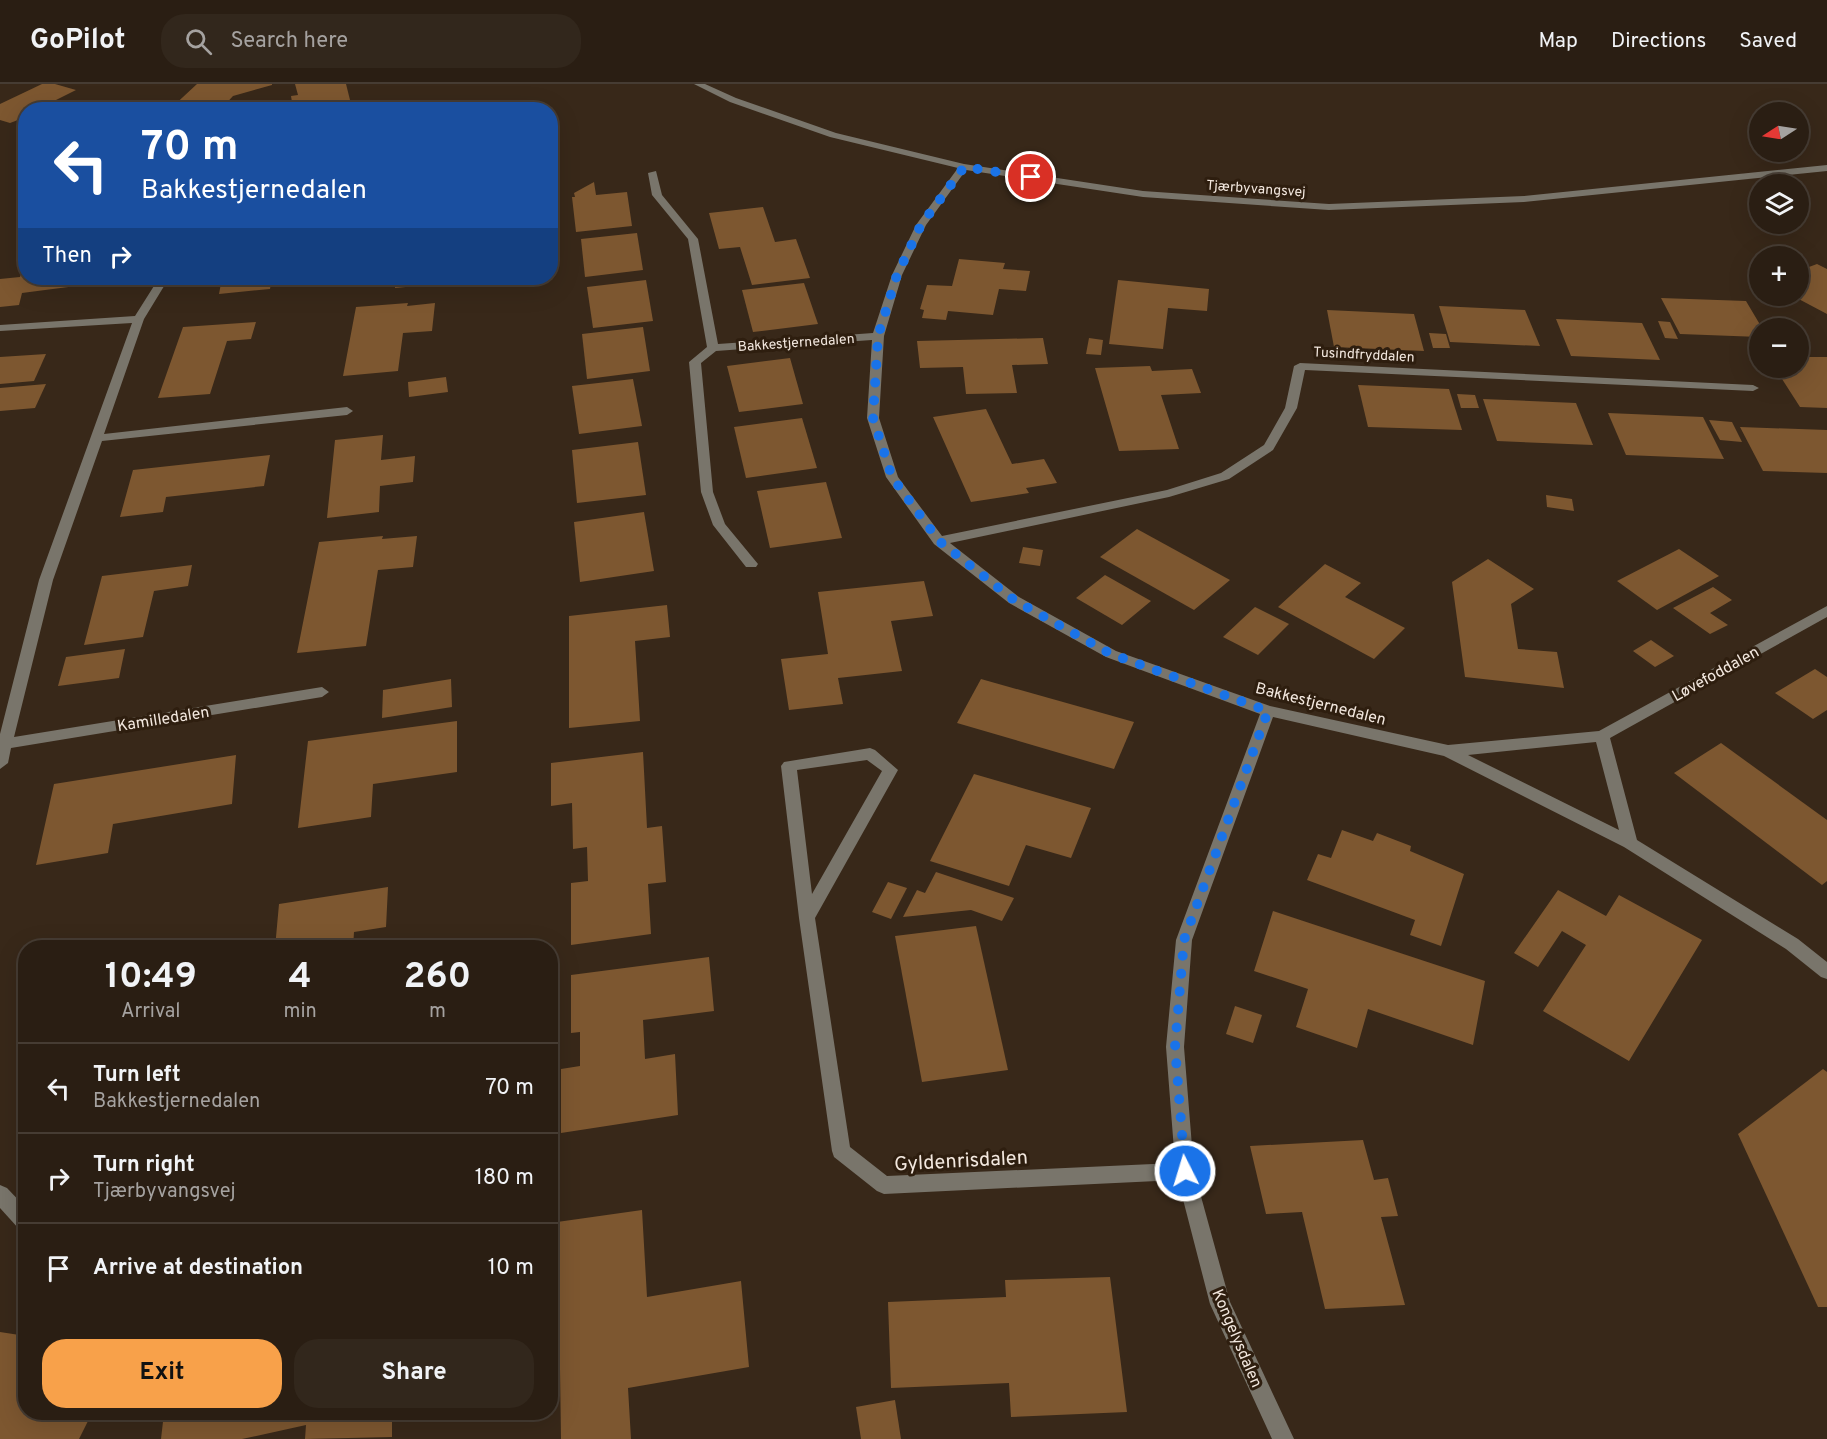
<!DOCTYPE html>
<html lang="en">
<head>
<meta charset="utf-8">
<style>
  :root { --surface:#2a1e13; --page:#32271c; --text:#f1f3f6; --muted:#a5a2a0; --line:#463c33; --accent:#f8a14a }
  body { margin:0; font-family:Overpass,sans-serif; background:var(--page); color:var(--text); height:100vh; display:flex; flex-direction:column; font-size:22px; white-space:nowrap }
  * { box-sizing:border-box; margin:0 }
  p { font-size:20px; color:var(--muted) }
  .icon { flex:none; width:33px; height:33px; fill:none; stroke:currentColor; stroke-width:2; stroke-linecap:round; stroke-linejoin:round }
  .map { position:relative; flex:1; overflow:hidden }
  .panel { position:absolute; left:18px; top:856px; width:540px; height:480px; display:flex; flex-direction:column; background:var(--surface); border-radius:24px; box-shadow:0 6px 24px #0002,0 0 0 2px var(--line) }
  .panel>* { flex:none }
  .banner { position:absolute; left:18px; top:18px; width:540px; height:183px; border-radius:24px; box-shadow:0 6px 24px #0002,0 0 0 2px var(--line); background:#1a4fa0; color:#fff; overflow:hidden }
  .needle { width:39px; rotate:258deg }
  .buttons { position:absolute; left:1749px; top:18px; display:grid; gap:12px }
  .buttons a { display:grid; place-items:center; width:60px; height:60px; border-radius:50%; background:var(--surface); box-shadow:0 6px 24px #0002,0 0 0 2px var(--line); font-size:30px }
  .pin { position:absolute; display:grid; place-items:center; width:51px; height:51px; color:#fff; margin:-26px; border:3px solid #fff; border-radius:50%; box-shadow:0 2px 6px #0007 }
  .me { position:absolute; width:66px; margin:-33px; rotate:355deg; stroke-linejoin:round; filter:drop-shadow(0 0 4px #0008) }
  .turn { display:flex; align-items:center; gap:21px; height:126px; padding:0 24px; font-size:27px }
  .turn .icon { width:78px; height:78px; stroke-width:2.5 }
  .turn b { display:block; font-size:42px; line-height:51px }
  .then { display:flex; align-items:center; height:57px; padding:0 24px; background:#0003; gap:12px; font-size:22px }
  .eta { display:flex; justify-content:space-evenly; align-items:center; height:102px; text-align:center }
  .eta b { font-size:36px; font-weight:700; line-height:42px }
  .primary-button { display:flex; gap:12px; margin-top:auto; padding:12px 24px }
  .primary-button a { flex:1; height:69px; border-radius:24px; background:var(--accent); color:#111; font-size:24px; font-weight:700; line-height:69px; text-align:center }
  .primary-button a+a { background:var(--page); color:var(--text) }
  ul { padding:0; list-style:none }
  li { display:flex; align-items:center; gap:18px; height:90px; padding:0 24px; border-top:2px solid var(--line) }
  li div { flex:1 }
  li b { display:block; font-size:22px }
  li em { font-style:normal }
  header { display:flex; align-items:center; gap:36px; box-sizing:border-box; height:84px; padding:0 30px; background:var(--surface); border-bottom:2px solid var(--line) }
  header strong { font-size:28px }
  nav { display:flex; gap:33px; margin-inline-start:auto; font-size:21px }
  .search { width:420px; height:54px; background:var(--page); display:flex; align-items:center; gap:15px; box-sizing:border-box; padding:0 21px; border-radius:24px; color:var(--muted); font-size:22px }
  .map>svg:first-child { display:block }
  .building { fill:#7d5730 }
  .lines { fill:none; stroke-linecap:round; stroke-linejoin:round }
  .minor { fill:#79756b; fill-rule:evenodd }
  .route { stroke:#1a73e8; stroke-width:10; stroke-dasharray:0 18 }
  .labels { text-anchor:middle; stroke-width:6; stroke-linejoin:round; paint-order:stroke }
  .far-street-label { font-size:14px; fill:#f3e8df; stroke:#2e1e0f }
  .street-label { font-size:16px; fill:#f3e8df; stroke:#2e1e0f }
  .near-street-label { font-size:20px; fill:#f3e8df; stroke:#2e1e0f }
</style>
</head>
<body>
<header>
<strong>GoPilot</strong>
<div class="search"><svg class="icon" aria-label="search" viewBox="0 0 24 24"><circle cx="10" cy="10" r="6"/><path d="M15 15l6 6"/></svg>Search here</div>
<nav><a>Map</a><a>Directions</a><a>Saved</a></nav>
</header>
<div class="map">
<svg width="1827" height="1355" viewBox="0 0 1827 1355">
  <rect width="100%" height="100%" fill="#382819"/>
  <g class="building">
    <polygon points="42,0 55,0 76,6 46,21 57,24 54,26 26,26 26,33 10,39 0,36 0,20"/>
    <polygon points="197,0 272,0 272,1 233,12 220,26 169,26"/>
    <polygon points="295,0 346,0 350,16 293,24 291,12 298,11"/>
    <polygon points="430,17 430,26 383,26 383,22"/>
    <polygon points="594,98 596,111 627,108 632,142 576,148 572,113 575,113 574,109"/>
    <polygon points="763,123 775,158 796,155 810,194 752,201 740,163 719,165 709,129"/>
    <polygon points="637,149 643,186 585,193 581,155"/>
    <polygon points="25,175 26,194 78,194 76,202 22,209 19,221 0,223 0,195 20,193"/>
    <polygon points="959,175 1005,179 1003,185 1030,187 1026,207 999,205 993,231 948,227 946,236 922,234 924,226 920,225 927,201 952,202"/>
    <polygon points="1817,180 1827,185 1827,230 1793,212 1798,212 1798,187"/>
    <polygon points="222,194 272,194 270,205 219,210"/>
    <polygon points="395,194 438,194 438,200 395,204"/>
    <polygon points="646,196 653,237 593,244 587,203"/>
    <polygon points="1118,196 1209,205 1207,227 1168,224 1163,265 1109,260"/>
    <polygon points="804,199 818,240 753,248 742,206"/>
    <polygon points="1661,214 1746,217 1762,244 1760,244 1760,253 1680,250"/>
    <polygon points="408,219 407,222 435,219 432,247 403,249 398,287 343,292 356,223"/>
    <polygon points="1439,222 1525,226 1540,262 1450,258"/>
    <polygon points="1327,226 1414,230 1424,267 1334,263"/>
    <polygon points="1556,235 1642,239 1660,276 1571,272"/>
    <polygon points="1658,237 1670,238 1678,255 1665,254"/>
    <polygon points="256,238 251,255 227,257 210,310 158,314 183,243"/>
    <polygon points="643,243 650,287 587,295 582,250"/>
    <polygon points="1429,249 1446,250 1450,264 1433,264"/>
    <polygon points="1043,254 1048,280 1012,281 1017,309 966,310 963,283 920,284 917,257"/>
    <polygon points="1089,254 1103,256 1101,271 1086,270"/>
    <polygon points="46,270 34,297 0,300 0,273"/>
    <polygon points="1798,273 1827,273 1827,324 1800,323 1775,284 1798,284"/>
    <polygon points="790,274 803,320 739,328 727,282"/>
    <polygon points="1150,282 1152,287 1192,285 1201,309 1161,311 1179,365 1119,367 1095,284"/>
    <polygon points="446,293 448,308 409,313 408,298"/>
    <polygon points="633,295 642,342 579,350 572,302"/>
    <polygon points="46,300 35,324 0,327 0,304"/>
    <polygon points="1358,301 1449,305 1462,346 1368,343"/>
    <polygon points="1457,310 1475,311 1479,324 1461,324"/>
    <polygon points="1483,315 1576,319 1593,361 1497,357"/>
    <polygon points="986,325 1012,380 1044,375 1057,399 1026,404 1029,409 971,418 933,333"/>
    <polygon points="1608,329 1703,333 1724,375 1626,371"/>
    <polygon points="802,334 817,384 746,394 734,343"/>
    <polygon points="1709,336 1732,338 1742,358 1720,356"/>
    <polygon points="1740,343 1827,346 1827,389 1763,387"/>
    <polygon points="383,351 381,376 415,372 413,398 380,402 379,428 327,434 335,356"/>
    <polygon points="638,358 646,411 577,419 572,366"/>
    <polygon points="270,371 264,402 166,413 163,428 120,433 133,386"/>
    <polygon points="826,398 842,454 770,464 757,407"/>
    <polygon points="1546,411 1572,415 1574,427 1547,423"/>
    <polygon points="644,428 654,487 580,498 574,438"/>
    <polygon points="1137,445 1230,496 1194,526 1100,473"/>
    <polygon points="383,452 382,455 417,452 413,483 378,486 366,562 297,569 319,458"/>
    <polygon points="1023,463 1043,466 1040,482 1019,479"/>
    <polygon points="1679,465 1719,492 1657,526 1617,497"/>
    <polygon points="1488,475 1534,505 1511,520 1518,565 1557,568 1564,604 1465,593 1452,498"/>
    <polygon points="1325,480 1361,499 1345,513 1405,544 1374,575 1278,523"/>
    <polygon points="192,481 188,502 154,507 143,553 84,561 102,492"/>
    <polygon points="1105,491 1151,517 1122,541 1076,514"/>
    <polygon points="924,497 933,532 891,537 902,587 838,594 843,620 789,626 781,575 828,570 818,508"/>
    <polygon points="1713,503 1732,516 1710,529 1728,541 1710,550 1673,524"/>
    <polygon points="667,521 670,553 635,557 640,637 569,644 569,532"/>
    <polygon points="1255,523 1289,540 1258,571 1223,553"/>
    <polygon points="1651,556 1674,572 1655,583 1633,567"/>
    <polygon points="125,565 119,594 58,602 66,573"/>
    <polygon points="1815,585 1827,593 1827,626 1813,635 1775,609"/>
    <polygon points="451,595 452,623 382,634 383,606"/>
    <polygon points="981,595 1134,638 1114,685 957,639"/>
    <polygon points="457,637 457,688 373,700 371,733 298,744 308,657"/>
    <polygon points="1721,659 1827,736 1827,797 1822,801 1674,689"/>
    <polygon points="643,668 647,744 662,742 666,798 648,800 651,850 571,861 571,799 588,797 587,763 573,765 572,719 551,722 551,679"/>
    <polygon points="236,671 232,720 113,740 108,769 36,781 54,700"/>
    <polygon points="974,690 1091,724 1071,774 1026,761 1009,802 930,777"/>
    <polygon points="1342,746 1373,757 1377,749 1411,762 1410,767 1464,790 1441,862 1410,851 1415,836 1307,796 1318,770 1331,774"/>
    <polygon points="936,788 1014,814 1002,837 971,826 903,833 917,806 925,809"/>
    <polygon points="888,798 907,804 891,835 872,828"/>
    <polygon points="388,803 386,843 354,848 353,864 275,864 279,820"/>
    <polygon points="1558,806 1606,832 1619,811 1702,856 1629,977 1543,927 1586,861 1562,847 1538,883 1514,869"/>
    <polygon points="1273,827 1485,897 1473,961 1368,925 1357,964 1296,943 1308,905 1254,887"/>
    <polygon points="976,842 1008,986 922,998 895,852"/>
    <polygon points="191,854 190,864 146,864 146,863"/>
    <polygon points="709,873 714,927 643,936 645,975 675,970 678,1031 561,1049 561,985 580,982 580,948 571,949 571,891"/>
    <polygon points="1235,922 1262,931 1253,959 1226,950"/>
    <polygon points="1823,985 1827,988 1827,1223 1818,1223 1738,1050"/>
    <polygon points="1363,1056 1374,1096 1388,1094 1398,1132 1381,1133 1405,1221 1325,1225 1302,1128 1266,1130 1250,1062"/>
    <polygon points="642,1126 647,1213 741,1197 749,1283 628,1304 631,1355 561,1355 559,1215 550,1216 550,1139"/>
    <polygon points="1110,1193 1127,1328 1011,1333 1009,1299 891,1304 888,1218 1006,1213 1005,1196"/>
    <polygon points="0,1248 26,1252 26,1329 92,1329 79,1355 0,1355"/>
    <polygon points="895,1316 901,1355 861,1355 856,1323"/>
    <polygon points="164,1329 392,1329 392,1353 305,1355 306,1341 242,1355 161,1355"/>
  </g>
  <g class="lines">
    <g class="minor">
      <path d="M694 0H705L736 14 836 49 964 80 1143 107 1329 120 1524 112 1827 81V87L1524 118 1329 126 1143 113 966 86 926 141 902 191 884 252 879 334 898 393 942 452 1167 406 1221 389 1264 361 1285 324 1294 282 1300 279 1753 301 1759 304 1753 307 1305 286 1297 324 1273 366 1229 395 1169 413 950 459 1019 513 1116 567 1270 622 1448 661 1599 647 1827 522V533L1610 654 1637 756 1798 855 1827 878V895L1821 893 1786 865 1624 763 1444 672 1273 633 1192 856 1184 963 1194 1087 1230 1218 1294 1355H1272L1210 1220 1178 1096 884 1110 877 1107 834 1073 832 1067 799 834 781 682 784 678 870 664 875 666 898 686 815 834 850 1063 887 1092 1175 1079 1166 963 1176 856 1260 630 1106 573 1009 519 934 460 886 393 867 334 872 256 716 267 701 279 713 408 725 440 758 480 756 483H746L713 441 701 408 689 278 707 263 688 155 652 111 648 89 656 87 662 111 698 155 718 260 873 249 892 191 916 141 958 84 830 53 730 18ZM1596 658 1619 746 1468 671ZM867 676 882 687 812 810 797 686Z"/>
      <polygon points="159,194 169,194 144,235 104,350 347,323 353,327 347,331 102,357 53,496 14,653 322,603 329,608 322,613 11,664 8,679 0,685 0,650 39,496 132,239 0,247 0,241 135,232"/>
      <polygon points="0,1101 7,1104 26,1124 26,1148 19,1145 0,1124"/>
    </g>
  </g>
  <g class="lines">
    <polyline class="route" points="1031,93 964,83 921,141 897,191 878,252 873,334 892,393 939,457 1014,516 1111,570 1268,627 1184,856 1175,963 1185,1087"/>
  </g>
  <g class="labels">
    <g class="far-street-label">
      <text transform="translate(1256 104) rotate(4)" y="5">Tjærbyvangsvej</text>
      <text transform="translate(796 258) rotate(-4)" y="5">Bakkestjernedalen</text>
      <text transform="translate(1364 270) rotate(3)" y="5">Tusindfryddalen</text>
    </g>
    <g class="street-label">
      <text transform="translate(1715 589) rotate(-29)" y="6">Løvefoddalen</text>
      <text transform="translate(1321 619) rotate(14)" y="6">Bakkestjernedalen</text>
      <text transform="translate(163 634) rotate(-9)" y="6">Kamilledalen</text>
      <text transform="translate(1238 1254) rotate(67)" y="6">Kongelysdalen</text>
    </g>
    <g class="near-street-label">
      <text transform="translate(961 1076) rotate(-3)" y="7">Gyldenrisdalen</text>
    </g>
  </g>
</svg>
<div class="buttons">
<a><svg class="needle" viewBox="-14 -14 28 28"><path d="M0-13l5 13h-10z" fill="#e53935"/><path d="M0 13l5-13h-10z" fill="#a5a2a0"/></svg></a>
<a><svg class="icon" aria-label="layers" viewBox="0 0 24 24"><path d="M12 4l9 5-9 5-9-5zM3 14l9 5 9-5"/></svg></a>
<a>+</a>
<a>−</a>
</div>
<div class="pin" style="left:1031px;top:93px;background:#d93025"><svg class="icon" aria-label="arrive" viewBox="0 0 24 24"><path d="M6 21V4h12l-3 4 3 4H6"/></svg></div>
<svg class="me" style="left:1185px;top:1087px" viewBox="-20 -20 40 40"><circle r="17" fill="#1a73e8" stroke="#fff" stroke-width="3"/><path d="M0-11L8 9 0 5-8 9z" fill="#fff"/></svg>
<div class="banner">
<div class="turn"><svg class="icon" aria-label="left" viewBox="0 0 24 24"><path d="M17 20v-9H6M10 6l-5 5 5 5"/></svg><div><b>70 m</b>Bakkestjernedalen</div></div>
<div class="then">Then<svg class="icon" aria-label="right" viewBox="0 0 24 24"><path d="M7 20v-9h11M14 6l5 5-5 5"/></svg></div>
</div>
<section class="panel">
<div class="eta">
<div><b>10:49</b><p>Arrival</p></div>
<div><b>4</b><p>min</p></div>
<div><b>260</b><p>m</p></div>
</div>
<ul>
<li><svg class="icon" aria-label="left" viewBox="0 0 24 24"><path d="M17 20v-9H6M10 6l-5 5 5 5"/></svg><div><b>Turn left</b><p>Bakkestjernedalen</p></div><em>70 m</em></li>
<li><svg class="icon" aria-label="right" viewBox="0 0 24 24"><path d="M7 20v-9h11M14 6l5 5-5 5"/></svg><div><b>Turn right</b><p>Tjærbyvangsvej</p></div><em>180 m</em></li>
<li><svg class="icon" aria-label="arrive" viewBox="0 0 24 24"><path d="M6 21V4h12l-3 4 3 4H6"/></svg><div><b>Arrive at destination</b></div><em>10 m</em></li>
</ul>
<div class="primary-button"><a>Exit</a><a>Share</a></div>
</section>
</div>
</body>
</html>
